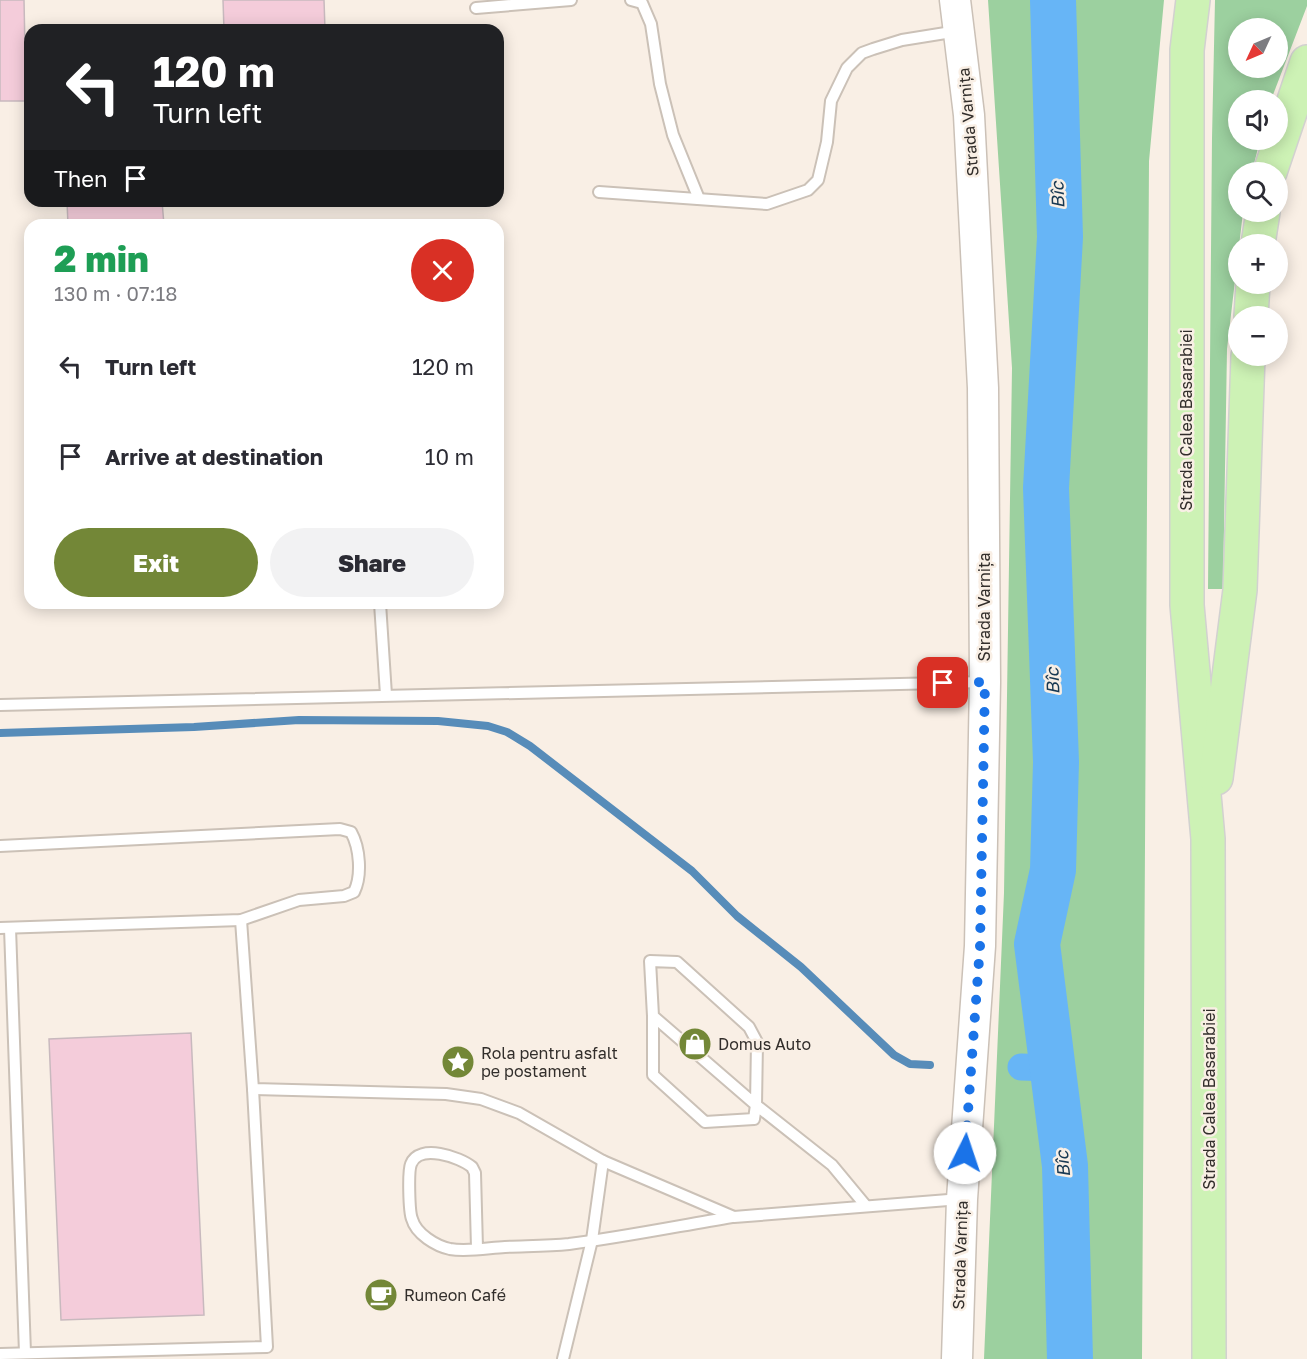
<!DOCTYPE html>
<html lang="en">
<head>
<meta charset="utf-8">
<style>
  :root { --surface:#fff; --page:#f2f2f3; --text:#2b2b33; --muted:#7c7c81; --accent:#738737 }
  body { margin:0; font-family:"Golos Text",sans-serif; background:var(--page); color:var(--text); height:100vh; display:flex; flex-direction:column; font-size:22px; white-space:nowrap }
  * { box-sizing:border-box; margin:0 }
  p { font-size:20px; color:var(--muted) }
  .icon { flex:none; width:33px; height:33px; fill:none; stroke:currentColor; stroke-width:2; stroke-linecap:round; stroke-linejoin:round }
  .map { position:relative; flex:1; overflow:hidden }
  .side { position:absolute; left:24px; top:219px; width:480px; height:390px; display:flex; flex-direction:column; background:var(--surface); border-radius:18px; box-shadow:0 3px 15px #0003 }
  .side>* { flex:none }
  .banner { position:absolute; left:24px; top:24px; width:480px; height:183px; border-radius:18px; box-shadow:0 3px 15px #0003; background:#202124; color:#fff; overflow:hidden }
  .needle { width:39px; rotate:226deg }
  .fabs { position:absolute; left:1228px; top:18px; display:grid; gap:12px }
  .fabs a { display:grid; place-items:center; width:60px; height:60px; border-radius:50%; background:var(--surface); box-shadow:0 3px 15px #0003; font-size:30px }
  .pin { position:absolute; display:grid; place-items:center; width:51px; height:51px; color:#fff; margin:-26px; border-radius:12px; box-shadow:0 3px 9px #0006 }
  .me { position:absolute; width:66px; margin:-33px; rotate:4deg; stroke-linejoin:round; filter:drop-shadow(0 0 4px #0008) }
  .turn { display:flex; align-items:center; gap:21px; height:126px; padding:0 30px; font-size:27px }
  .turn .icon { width:78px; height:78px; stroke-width:2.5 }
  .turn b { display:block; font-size:42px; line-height:51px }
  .then { display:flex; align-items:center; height:57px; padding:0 30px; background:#0003; gap:12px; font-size:22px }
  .round { display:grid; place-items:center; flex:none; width:63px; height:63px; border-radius:32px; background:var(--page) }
  .head { display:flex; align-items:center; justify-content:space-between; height:102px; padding:0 30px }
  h1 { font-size:36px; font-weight:800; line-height:45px; color:#1e9e55 }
  .cta { display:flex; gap:12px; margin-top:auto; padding:12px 30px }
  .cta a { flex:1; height:69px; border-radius:36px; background:var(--accent); color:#fff; font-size:24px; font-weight:800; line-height:69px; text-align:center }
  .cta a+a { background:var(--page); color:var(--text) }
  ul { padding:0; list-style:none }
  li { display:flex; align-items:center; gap:18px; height:90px; padding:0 30px }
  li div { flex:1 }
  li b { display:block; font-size:22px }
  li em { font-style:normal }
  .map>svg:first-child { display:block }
  .green { fill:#9cd09f; fill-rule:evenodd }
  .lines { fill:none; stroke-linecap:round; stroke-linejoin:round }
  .stream { stroke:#578cb9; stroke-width:8 }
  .canal { stroke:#67b5f6; stroke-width:27 }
  .river { stroke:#67b5f6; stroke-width:46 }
  .building { fill:#f4ccda; stroke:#c8b9be; stroke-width:1.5 }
  .lane-casing { stroke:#cbc1b7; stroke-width:14 }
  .secondary-casing { stroke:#cbc1b7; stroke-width:33 }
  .primary-casing { stroke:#d2d1d0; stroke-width:36 }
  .lane { stroke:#fff; stroke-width:10 }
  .secondary { stroke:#fff; stroke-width:30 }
  .primary { stroke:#cdf2b5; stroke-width:33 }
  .route { stroke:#1a73e8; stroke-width:10; stroke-dasharray:0 18 }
  .labels { text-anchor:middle; stroke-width:5; stroke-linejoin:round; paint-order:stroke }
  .street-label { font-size:16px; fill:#322e2b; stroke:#f9efe5 }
  .poi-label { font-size:16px; fill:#322e2b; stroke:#f9efe5; text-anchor:start }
  .water-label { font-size:18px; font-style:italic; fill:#183953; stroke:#f9efe5 }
</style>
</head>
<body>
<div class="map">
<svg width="1307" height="1359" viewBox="0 0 1307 1359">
  <rect width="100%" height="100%" fill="#f9efe5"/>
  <g class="green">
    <polygon points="988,0 1164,0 1149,161 1142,1359 984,1359 1004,893 1012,368"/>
    <path d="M1215 0H1307V6L1271 100H1239V140H1260L1252 172H1239V212H1243L1227 349 1223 589H1208L1212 138ZM1239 28H1278V68H1239Z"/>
  </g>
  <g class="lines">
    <polyline class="stream" points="0,733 194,727 299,720 438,721 488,726 507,732 530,746 692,871 737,916 801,967 894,1055 910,1064 930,1065"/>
    <polyline class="canal" points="1021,1067 1051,1068"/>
    <polyline class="river" points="1053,0 1060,237 1046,488 1056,762 1053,870 1037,944 1065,1166 1070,1359"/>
  </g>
  <g class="building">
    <polygon points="0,0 24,0 26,101 0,101"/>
    <polygon points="223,0 324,0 325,30 224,30"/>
    <polygon points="67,201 162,201 164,225 68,225"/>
    <polygon points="191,1033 204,1315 61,1320 49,1039"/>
  </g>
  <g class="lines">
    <g class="lane-casing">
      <g id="lane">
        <polyline points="631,0 642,3 651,24 660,84 673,135 699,199"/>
        <polyline points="476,8 571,0"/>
        <polyline points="599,192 767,204 808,190 818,180 827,142 831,101 847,68 862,53 873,49 902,40 958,31"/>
        <polyline points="380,603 386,695"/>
        <polyline points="0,705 984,682"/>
        <path d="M0 846 340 829 351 832C360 848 362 876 354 892L344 896 299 900 241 920 0 928"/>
        <polyline points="241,920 253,1089 446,1094 481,1099 519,1113 603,1161 734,1217 961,1199"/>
        <polyline points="10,928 25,1353"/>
        <polyline points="653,1016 650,961 677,962 749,1027 757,1042 756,1105 754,1119 705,1122 653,1075 653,1016 756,1105 832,1165 866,1206"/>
        <path d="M477 1248 475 1173 472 1167C460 1157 419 1143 411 1164 408 1171 409 1212 412 1219 416 1234 436 1246 450 1249 467 1252 488 1248 505 1247 526 1246 548 1246 569 1244 624 1237 678 1226 732 1217"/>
        <polyline points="0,1354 267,1347 253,1089"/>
        <polyline points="563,1359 592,1240 603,1161"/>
      </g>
    </g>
    <g class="secondary-casing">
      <polyline id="secondary" points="955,0 969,115 983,388 985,682 980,946 962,1199 957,1359"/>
    </g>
    <g class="primary-casing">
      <g id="primary">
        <polyline points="1193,0 1187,50 1187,605 1208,839 1209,1359"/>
        <polyline points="1270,172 1307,62"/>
        <polyline points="1258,244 1263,212"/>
        <polyline points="1251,316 1253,284"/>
        <polyline points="1216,778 1240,590 1248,356"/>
      </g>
    </g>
    <use href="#lane" class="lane"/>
    <use href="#secondary" class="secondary"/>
    <use href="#primary" class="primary"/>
  </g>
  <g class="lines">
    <polyline class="route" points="943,683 985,682 980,946 965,1153"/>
  </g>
  <defs>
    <g id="shop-disc" transform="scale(1.725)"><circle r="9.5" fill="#738737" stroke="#f9efe5"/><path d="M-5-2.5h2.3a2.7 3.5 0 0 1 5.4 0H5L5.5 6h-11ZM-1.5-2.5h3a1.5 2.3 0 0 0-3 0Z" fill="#fff"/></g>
    <g id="sight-disc" transform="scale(1.725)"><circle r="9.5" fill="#738737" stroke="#f9efe5"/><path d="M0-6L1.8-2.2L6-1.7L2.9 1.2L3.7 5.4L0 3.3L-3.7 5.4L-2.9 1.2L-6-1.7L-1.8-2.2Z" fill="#fff"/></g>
    <g id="cafe-disc" transform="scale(1.725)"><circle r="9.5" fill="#738737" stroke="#f9efe5"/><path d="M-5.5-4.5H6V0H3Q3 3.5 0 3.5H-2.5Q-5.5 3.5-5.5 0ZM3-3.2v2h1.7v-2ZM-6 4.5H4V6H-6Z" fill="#fff"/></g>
  </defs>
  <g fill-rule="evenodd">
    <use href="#shop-disc" x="695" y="1044"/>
    <use href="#sight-disc" x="458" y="1062"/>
    <use href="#cafe-disc" x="381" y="1295"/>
  </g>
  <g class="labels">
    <g class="street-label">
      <text transform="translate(968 122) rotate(-95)" y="6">Strada Varnița</text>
      <text transform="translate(1186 420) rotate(-90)" y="6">Strada Calea Basarabiei</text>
      <text transform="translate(984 607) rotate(-90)" y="6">Strada Varnița</text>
      <text transform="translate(1209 1099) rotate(-90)" y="6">Strada Calea Basarabiei</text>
      <text transform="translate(960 1255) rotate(-88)" y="6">Strada Varnița</text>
    </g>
    <g class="poi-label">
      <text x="718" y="1050">Domus Auto</text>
      <text x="481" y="1059">Rola pentru asfalt<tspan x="481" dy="18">pe postament</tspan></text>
      <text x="404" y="1301">Rumeon Café</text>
    </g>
    <g class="water-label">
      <text transform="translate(1058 195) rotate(-92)" y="6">Bîc</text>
      <text transform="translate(1053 681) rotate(-92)" y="6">Bîc</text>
      <text transform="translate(1063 1164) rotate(-95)" y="6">Bîc</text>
    </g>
  </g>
</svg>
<div class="fabs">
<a><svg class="needle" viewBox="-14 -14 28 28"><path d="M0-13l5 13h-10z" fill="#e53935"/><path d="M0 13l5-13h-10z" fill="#7c7c81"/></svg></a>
<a><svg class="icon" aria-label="sound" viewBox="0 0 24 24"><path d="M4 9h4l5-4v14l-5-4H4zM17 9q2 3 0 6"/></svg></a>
<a><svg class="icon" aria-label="search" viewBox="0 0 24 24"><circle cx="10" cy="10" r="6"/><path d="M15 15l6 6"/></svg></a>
<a>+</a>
<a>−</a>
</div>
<div class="pin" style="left:943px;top:683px;background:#d93025"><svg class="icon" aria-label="arrive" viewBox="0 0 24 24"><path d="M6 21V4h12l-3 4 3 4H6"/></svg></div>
<svg class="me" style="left:965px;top:1153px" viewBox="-20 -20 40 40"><circle r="19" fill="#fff"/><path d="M0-13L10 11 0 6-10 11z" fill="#1a73e8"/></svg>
<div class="banner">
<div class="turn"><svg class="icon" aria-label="left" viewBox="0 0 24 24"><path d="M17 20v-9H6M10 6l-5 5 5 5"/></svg><div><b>120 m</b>Turn left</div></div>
<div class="then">Then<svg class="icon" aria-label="arrive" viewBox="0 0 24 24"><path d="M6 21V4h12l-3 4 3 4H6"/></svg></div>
</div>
<section class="side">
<div class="head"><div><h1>2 min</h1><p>130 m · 07:18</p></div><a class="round" style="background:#d93025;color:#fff"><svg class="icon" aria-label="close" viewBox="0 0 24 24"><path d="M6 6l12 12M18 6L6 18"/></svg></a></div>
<ul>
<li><svg class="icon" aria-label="left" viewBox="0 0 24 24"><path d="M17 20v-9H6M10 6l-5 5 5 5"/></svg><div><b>Turn left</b></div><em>120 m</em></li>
<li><svg class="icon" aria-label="arrive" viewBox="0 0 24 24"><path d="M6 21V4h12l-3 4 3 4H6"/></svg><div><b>Arrive at destination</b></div><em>10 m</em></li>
</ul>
<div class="cta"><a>Exit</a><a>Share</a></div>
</section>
</div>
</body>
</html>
